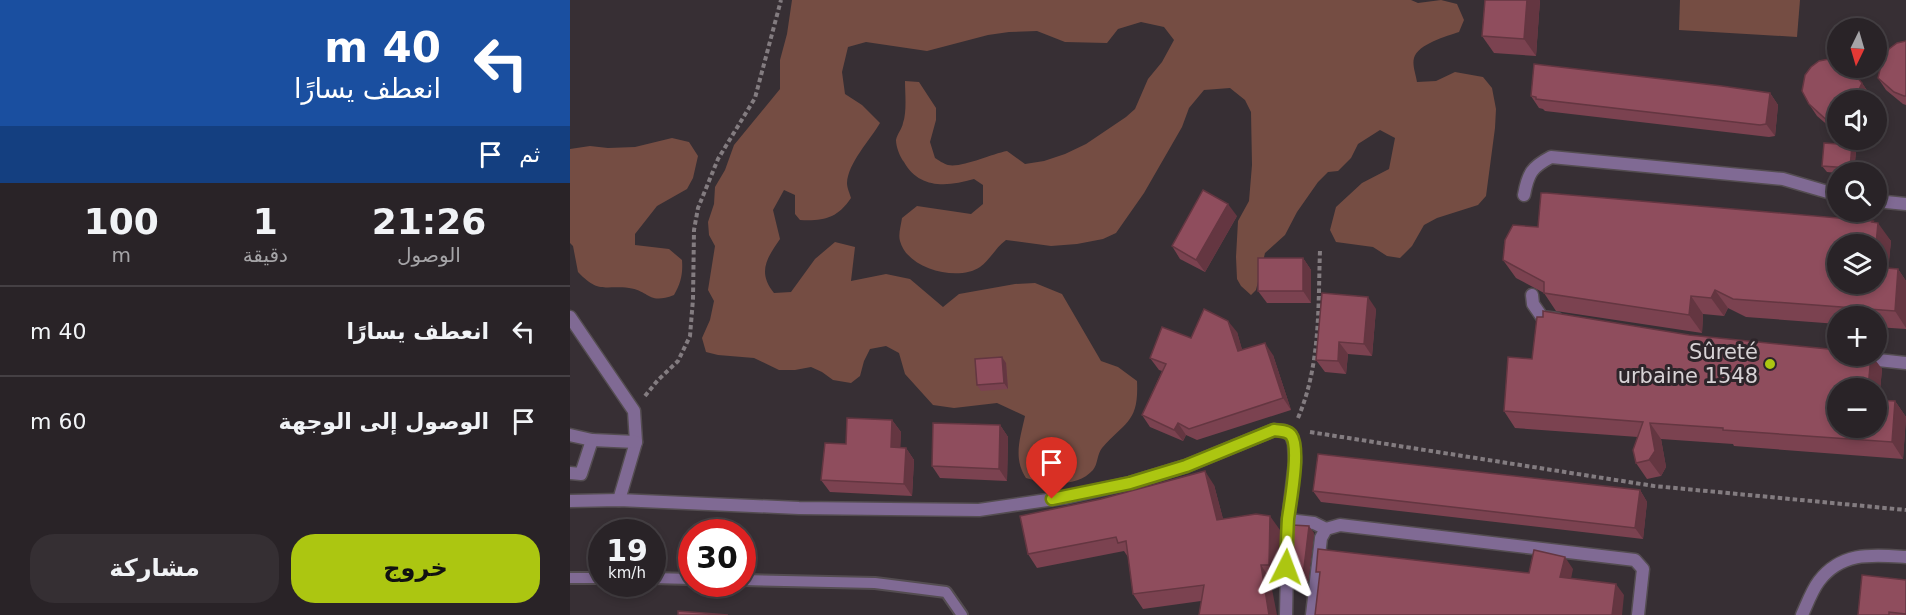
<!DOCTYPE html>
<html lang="ar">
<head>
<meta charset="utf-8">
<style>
  :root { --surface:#292327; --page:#352f33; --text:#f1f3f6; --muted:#a5a4a7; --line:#454044; --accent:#acc611 }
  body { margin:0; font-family:"DejaVu Sans","Noto Sans Arabic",sans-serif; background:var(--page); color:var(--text); direction:rtl; height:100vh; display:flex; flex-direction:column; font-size:22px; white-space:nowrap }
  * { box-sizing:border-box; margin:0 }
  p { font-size:20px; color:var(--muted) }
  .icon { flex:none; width:33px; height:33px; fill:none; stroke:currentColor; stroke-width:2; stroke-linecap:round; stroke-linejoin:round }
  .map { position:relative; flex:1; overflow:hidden; direction:ltr }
  .panel { display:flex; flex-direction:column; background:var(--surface); width:570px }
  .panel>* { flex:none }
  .hud { background:#1a4fa0; color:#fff; overflow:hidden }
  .needle { width:39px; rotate:185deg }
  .buttons { position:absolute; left:1257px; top:18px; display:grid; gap:12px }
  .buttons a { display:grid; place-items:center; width:60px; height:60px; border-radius:50%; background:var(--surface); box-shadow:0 3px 9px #0003,0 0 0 2px var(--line); font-size:30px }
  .speed { position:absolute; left:18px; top:519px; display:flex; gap:12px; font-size:30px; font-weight:700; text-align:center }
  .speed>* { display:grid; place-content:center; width:78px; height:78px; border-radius:50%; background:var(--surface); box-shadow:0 3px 9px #0003,0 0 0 2px var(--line); line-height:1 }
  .speed small { font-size:15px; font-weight:400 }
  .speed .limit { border:9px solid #d22; background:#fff; color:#111 }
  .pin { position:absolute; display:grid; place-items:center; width:51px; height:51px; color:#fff; margin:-62px -26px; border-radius:50% 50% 50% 0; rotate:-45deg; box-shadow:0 0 6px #0007 }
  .pin .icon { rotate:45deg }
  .me { position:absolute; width:66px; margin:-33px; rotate:3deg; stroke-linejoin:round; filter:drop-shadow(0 0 4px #0008) }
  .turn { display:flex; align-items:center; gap:21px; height:126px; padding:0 30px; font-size:27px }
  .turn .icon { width:78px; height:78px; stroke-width:2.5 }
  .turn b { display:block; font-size:42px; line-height:51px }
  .then { display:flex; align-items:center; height:57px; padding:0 30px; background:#0003; gap:12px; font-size:22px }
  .eta { display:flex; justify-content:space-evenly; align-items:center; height:102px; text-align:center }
  .eta b { font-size:36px; font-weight:800; line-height:42px }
  .primary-button { display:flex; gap:12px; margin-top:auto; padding:12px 30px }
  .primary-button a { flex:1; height:69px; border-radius:24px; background:var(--accent); color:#111; font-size:24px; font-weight:800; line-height:69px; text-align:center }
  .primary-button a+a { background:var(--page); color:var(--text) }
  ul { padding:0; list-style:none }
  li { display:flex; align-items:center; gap:18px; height:90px; padding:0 30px; border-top:2px solid var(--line) }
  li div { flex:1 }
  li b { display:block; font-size:22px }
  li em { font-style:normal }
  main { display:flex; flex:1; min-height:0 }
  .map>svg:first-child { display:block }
  .green { fill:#754d43 }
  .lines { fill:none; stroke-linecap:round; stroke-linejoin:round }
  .service-casing { stroke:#544d51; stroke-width:14 }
  .minor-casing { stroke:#544d51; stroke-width:15 }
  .path { stroke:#837c80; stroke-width:4; stroke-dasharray:4.5 3; stroke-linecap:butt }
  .service { stroke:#806a94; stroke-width:10 }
  .minor { stroke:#806a94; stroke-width:12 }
  .wall { fill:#7b4250 }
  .shaded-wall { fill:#643641 }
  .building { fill:#8f4d5d; stroke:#643641; stroke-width:1.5 }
  .route-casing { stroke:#70810b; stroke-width:15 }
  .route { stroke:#acc611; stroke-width:10 }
  .poi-dot { fill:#acc611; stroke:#2d252a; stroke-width:2 }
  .labels { text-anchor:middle; stroke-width:6; stroke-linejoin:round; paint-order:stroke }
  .poi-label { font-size:21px; fill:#d8d3d6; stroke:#2d252a; text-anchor:end }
</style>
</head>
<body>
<main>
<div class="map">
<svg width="1336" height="615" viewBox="0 0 1336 615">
  <rect width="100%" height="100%" fill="#372f34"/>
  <g class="green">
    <path d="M222 0H841L848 3 871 0 887 4 894 20 889 32C877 36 848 44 844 58 842 65 846 75 847 82L866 81 885 72 913 77 922 88 926 109 925 128 916 196 908 205 867 218 854 225 842 246 830 258 817 256 803 247 766 242 760 230 766 207 792 183 819 169 825 138 810 130 788 144 781 158 768 171 758 172 748 182 727 212 715 235 695 253 686 290 681 295 671 286 667 279 666 257 668 221 679 201 682 165 681 112 675 100 660 88 634 90 619 108 612 127 574 193 546 233 533 239 507 244 481 246 436 240C426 247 420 260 410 267 388 282 337 269 330 241 328 235 331 225 332 218L347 206 401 214 413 204V185L404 179C377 187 349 189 334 162 330 157 326 147 326 140 327 134 332 129 333 123 337 111 335 94 335 81L349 82 366 108V120L360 142 365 158C368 160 374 164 378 165 392 168 421 154 437 151L455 164 474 161 495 154 516 144 556 117 565 109 578 79 592 62 604 40 594 27 571 22 548 29 537 43 495 42 467 31 439 32 418 35 357 51 296 42 278 47 272 72 275 94 292 105 310 123C300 140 278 163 277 183 277 188 280 194 281 198 267 219 253 221 230 220L225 214V195L214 190 203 210 210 239C197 258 187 272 204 293L221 292 245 259 265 242 285 247 281 281 316 274 340 279 373 307 389 294 445 284 465 283 492 294 531 361 548 367 567 381C569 422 556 421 532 448 527 454 528 464 523 470 507 488 477 484 456 478 443 458 450 439 455 416L427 403 384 408 363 405 335 374 329 353 316 346 300 349 294 361 290 376 281 383 263 380 252 372 241 367 225 370H209L184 358 148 355 136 352 132 338 140 320 144 301 138 290 145 246 139 235 138 222 144 204 145 187 155 170 164 145 210 89V60L217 34Z"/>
    <polygon points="1110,0 1230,0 1227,37 1109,30"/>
    <path d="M102 138 119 142 128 156 123 178 117 189 87 206 65 234V245L99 249 112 260C113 274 111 283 104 295 78 305 80 291 59 288 34 285 29 294 8 272L3 246 0 243V149L20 146 38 148 65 147Z"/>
  </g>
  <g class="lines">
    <g class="service-casing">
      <g id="service">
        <polyline points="0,578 32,578"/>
        <polyline points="82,578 122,579"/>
        <polyline points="172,580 305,583 376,592 392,615"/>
      </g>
    </g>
    <g class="minor-casing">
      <g id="minor">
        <path d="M954 195C958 173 962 167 981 157L1213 179 1268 195"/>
        <polyline points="1306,201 1336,204"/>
        <polyline points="962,295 963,304 972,317 987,319"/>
        <polyline points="0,317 64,411 66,442 49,500"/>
        <polyline points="1290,358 1336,363"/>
        <polyline points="0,435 22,440 66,442"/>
        <polyline points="0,473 11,474 22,440"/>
        <polyline points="0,501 49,500 229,508 409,510 498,497 560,483 616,466 704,430 714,431 721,435 724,444 725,462 718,520 716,615"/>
        <polyline points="718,520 744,523 756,529"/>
        <polyline points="742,615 751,538 756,529 770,525 1065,560 1073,569 1068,615"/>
        <path d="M1232 615C1237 604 1242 590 1249 581 1272 551 1303 555 1336 557"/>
      </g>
    </g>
    <g class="path">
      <polyline points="75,396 88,380 108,361 120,336 123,299 124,230 128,208 148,159 185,98 211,0"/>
      <path d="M728 418C751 364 748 306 750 250"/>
      <polyline points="740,432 1084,486 1336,510"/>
    </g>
    <use href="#service" class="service"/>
    <use href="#minor" class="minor"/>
  </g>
  <g class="wall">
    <polygon points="970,0 966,56 924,53 912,36"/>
    <polygon points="1336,41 1336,105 1333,104 1316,90 1308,78"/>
    <polygon points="1292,83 1300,95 1268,100 1268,134 1247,116 1239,104"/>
    <polygon points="1200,93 1208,105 1205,136 1199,137 975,111 973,109 969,108 961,96"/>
    <polygon points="1282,145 1286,151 1284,172 1268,173 1257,172 1252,166"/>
    <polygon points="667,216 635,272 610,259 602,246"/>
    <polygon points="1303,221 1321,241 1318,268 1328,269 1336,281 1336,329 1306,327 1306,316 1268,316 1268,324 1176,317 1158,308 1154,316 1133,314 1132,333 986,311 974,293 946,278 933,260 968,227"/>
    <polygon points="733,258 741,270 741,303 697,303 688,291"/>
    <polygon points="806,309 802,356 778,354 776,374 755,372 746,360"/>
    <polygon points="667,332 672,350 703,355 721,410 627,440 616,435 613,441 580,427 572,415 592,371 589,370 580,358 621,338"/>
    <polygon points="1119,335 1268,356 1302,356 1312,369 1309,400 1325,401 1336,417 1333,459 1164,446 1163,444 1091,439 1096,467 1091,476 1077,479 1066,463 1068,437 945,428 934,411 962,359"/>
    <polygon points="432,357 436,363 438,389 411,391 407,385"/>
    <polygon points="322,420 331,432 330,447 336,448 344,460 342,496 260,492 251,480 276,444"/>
    <polygon points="430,425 438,437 437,481 370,478 362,466"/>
    <polygon points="644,485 653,519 710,530 708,579 700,579 631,601 573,609 563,594 558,557 554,551 467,568 458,554"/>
    <polygon points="1070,490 1077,502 1073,539 751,502 743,491"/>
    <polygon points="744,533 738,582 725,581 721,575"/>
    <polygon points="1336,580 1336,615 1288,615"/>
  </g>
  <g class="shaded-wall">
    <polygon points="957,0 970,0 966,56 954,39"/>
    <polygon points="1292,83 1300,95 1298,100 1284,100"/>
    <polygon points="1200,93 1208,105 1205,136 1196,124"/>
    <polygon points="1282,145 1286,151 1284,172 1283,172 1280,168"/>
    <polygon points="658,204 667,216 635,272 626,260"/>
    <polygon points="1303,221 1307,228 1308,223 1321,241 1317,285 1306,271 1306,244"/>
    <polygon points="733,258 741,270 741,303 733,291"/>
    <polygon points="1328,269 1336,281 1336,328 1325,311"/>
    <polygon points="1145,290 1158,308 1154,316 1141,298"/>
    <polygon points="1121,296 1133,314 1132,333 1119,315"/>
    <polygon points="798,297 806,309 802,356 794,344"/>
    <polygon points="658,321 667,332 676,363 668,351"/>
    <polygon points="769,342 778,354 776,374 768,361"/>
    <polygon points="695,343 703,355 721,410 713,398"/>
    <polygon points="1301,356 1302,356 1312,369 1308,415 1306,413 1306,388 1298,388"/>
    <polygon points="432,357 436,363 438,389 434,383"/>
    <polygon points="1325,401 1336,417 1333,459 1322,442"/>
    <polygon points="322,420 331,432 330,459 321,447"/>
    <polygon points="608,423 616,435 613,441 604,430"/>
    <polygon points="1080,423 1091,439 1096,467 1091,476 1079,460"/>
    <polygon points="430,425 438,437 437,481 429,469"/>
    <polygon points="336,448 344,460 342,496 334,484"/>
    <polygon points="635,471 644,485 657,534 647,520"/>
    <polygon points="1070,490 1077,502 1073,539 1065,528"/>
    <polygon points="700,516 710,530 708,579 699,565"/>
    <polygon points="739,526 744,533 738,582 733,576"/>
    <polygon points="995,557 1003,569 999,589 990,577"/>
    <polygon points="691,565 700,579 707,615 699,615"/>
    <polygon points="1046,584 1054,595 1052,615 1042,615"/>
  </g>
  <g class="building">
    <polygon points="915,0 957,0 954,39 912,36"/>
    <polygon points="1336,41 1336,96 1334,96 1324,92 1308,78 1313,57 1319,49 1327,43"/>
    <polygon points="1259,59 1268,61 1268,68 1279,68 1292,83 1284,100 1268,100 1268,117 1261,124 1239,104 1232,91 1235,75 1241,67 1249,61"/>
    <polygon points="964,64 1152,86 1200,93 1196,124 1190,125 966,99 966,97 961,96"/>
    <polygon points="1254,143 1282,145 1280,168 1252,166"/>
    <polygon points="633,190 658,204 626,260 602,246"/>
    <polygon points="971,193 977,193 1303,221 1302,222 1308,223 1306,244 1268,244 1268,284 1306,284 1306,267 1328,269 1325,311 1163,299 1145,290 1141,298 1121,296 1119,315 974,293 974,282 933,260 935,240 943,225 968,227"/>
    <rect x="688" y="258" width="45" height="33"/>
    <polygon points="752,293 798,297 794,344 769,342 768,361 746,360"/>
    <polygon points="634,309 658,321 668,351 695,343 713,398 619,429 608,423 604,430 572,415 596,364 580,358 592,327 621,338"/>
    <polygon points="973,311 1119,335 1268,350 1268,356 1301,356 1298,388 1268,388 1268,428 1306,428 1306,400 1325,401 1322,442 1153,430 1153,428 1080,423 1085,451 1079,460 1066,463 1063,450 1073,422 934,411 938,357 962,359 967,317 973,317"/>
    <polygon points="432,357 434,383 407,385 405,359"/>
    <polygon points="277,418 322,420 321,447 336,448 334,484 251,480 255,443 276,444"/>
    <polygon points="363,423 430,425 429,469 362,466"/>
    <polygon points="748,454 1070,490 1065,528 743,491"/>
    <polygon points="635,471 647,520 686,514 700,516 699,565 691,565 699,615 629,615 634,585 563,594 556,541 548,543 546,537 458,554 450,516 531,499"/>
    <polygon points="722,525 739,526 733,576 721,575"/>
    <polygon points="748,549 959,573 964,550 995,557 990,577 1046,584 1042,615 745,615 750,572 746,572"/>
    <polygon points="1292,575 1336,580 1336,614 1319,612 1319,615 1288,615"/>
    <polygon points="108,611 158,615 108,615"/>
  </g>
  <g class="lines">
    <g class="route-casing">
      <path id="route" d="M482 499 560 483 616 466 704 430C709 431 717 430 721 435 731 448 720 503 718 519 717 535 717 551 716 567"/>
    </g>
    <use href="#route" class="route"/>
  </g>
  <circle class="poi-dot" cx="1200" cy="364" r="6"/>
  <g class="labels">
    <g class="poi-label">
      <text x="1188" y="359">Sûreté<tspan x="1188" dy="24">urbaine 1548</tspan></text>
    </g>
  </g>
</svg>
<div class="buttons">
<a><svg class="needle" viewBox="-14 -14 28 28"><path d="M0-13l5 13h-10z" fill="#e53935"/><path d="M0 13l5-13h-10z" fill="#a5a4a7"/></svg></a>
<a><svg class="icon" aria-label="sound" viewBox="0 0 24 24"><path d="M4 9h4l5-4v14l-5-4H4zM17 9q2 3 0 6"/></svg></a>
<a><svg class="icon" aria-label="search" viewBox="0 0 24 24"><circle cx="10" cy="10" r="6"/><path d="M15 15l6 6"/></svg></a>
<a><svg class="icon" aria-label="layers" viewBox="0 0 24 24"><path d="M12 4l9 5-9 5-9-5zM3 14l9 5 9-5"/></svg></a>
<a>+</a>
<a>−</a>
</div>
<div class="speed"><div>19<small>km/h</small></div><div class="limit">30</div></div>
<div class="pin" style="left:482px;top:499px;background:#d93025"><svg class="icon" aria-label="arrive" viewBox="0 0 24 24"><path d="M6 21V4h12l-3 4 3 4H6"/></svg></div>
<svg class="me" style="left:716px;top:567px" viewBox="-20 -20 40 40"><path d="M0-17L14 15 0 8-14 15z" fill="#acc611" stroke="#fff" stroke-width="4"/></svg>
</div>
<section class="panel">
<div class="hud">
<div class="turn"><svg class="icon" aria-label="left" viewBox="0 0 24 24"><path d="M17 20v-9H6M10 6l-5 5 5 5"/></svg><div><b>40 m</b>انعطف يسارًا</div></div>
<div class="then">ثم<svg class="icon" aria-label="arrive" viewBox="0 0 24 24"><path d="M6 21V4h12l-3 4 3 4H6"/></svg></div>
</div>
<div class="eta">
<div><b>21:26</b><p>الوصول</p></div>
<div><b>1</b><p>دقيقة</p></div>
<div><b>100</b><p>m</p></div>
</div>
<ul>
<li><svg class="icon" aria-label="left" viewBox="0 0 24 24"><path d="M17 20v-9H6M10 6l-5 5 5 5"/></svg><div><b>انعطف يسارًا</b></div><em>40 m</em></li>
<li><svg class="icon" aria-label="arrive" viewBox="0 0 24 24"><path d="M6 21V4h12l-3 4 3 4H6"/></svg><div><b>الوصول إلى الوجهة</b></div><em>60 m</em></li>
</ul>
<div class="primary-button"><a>خروج</a><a>مشاركة</a></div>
</section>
</main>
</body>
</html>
